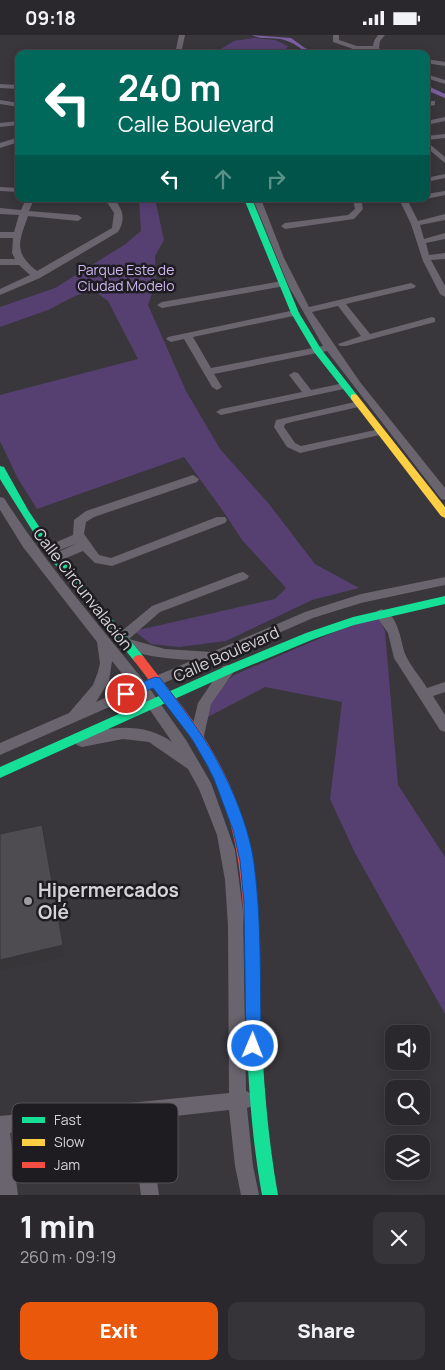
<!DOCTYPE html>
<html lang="en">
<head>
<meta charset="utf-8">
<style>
  :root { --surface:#2b282d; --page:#373439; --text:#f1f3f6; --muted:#a6a6aa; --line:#474449; --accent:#ea580c }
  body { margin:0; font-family:Manrope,sans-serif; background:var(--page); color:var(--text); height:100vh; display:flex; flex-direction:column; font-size:19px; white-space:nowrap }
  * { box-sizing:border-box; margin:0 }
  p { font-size:16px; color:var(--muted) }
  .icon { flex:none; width:28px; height:28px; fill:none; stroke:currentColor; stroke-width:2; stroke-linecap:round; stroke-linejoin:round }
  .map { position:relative; height:1160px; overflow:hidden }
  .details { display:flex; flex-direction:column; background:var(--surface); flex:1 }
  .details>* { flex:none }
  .top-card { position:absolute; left:15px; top:15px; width:415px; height:152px; border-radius:10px; box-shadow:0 2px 12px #0003,0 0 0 1px var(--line); background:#00695c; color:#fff; overflow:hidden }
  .fabs { position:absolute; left:385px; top:990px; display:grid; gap:10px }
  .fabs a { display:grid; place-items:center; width:45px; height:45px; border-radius:10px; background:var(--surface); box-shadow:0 2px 12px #0003,0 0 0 1px var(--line); font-size:25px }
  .pin { position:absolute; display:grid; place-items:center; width:42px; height:42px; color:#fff; margin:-21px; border:2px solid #fff; border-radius:50%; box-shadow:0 1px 5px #0007 }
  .me { position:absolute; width:55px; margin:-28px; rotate:1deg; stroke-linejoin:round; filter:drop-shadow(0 0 4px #0008) }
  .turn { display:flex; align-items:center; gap:18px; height:105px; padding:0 20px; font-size:22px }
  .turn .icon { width:65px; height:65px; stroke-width:2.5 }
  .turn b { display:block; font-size:35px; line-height:42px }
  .lanes { display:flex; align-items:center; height:48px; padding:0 20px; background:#0003; justify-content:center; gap:25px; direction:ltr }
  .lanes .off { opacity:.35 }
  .round { display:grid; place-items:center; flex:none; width:52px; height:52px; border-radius:10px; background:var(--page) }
  .overview { display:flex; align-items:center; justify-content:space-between; height:85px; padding:0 20px }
  h1 { font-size:30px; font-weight:800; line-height:38px }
  .primary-button { display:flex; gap:10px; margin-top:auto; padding:10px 20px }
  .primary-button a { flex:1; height:58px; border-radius:10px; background:var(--accent); color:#fff; font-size:20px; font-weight:800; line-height:58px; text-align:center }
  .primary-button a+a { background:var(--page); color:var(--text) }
  .status { display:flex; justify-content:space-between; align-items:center; height:35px; padding:0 25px; background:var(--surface); direction:ltr }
  .status svg { height:14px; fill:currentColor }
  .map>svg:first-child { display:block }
  .green { fill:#564071 }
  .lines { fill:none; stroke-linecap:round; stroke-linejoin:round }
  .canal { fill:#7b5f9f; fill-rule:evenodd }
  .street { fill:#69646e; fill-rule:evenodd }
  .fast { fill:#16e098; fill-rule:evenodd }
  .slow { fill:#ffcf43; fill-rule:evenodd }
  .jam { fill:#f24e42; fill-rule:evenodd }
  .shaded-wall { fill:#373538 }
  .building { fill:#4e4c50; stroke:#373538 }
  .route { fill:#1a73e8; stroke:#114b97 }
  .poi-dot { fill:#9e9ca2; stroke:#1e1c21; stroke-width:2 }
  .labels { text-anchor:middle; stroke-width:5; stroke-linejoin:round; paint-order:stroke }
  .far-park-label { font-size:14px; fill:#cfb7f1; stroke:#1e1c21 }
  .street-label { font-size:16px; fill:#d5d3d9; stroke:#1e1c21 }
  .near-poi-label { font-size:19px; font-weight:bold; fill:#d5d3d9; stroke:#1e1c21; text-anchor:start }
  .key { fill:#1e1c21; stroke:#555358; stroke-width:1 }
  .key-label { font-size:14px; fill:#d5d3d9 }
</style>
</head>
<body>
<div class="status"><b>09:18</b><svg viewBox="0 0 49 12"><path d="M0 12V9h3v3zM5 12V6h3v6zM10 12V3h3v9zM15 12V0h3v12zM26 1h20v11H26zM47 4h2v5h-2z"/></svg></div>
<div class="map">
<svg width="445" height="1160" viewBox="0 0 445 1160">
  <rect width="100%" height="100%" fill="#39363c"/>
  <g class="green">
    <polygon points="254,3 275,5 288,11 283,19 212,19 234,6"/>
    <polygon points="139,164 155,164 164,205 155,221 156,246 148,270 186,356 220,414 269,469 315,529 359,553 312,565 226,606 179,612 151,609 134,596 275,564 286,553 242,505 225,479 184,422 37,474 17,442 0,406 0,360 138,324 108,266 93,255 75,261 48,275 0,292 0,272 55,253 124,210 141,196"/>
    <polygon points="377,579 385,596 398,750 445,822 445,979 355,818 330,764 342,667 265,652 206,683 207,663 234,640"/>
  </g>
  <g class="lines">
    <g class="canal">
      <path d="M252 0 291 3 305 13 320 19C301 19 302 11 287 6 276 1 262 6 252 0Z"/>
      <polygon points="426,50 445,59 445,63 426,55"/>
    </g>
    <g class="street">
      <polygon points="179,0 185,0 181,19 175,19"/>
      <polygon points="333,0 339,0 339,5 357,11 373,11 374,6 378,0 385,0 380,6 379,13 384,19 377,19 374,15 356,15 333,7"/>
      <polygon points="426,24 445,27 445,31 426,28"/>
      <polygon points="426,39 445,45 445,49 426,43"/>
      <polygon points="0,49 19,50 19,54 0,53"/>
      <polygon points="0,65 19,68 19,72 0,69"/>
      <polygon points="432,66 435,66 435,70 426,72 426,67"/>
      <polygon points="445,82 445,86 426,90 426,86"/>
      <polygon points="19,86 19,90 0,92 0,88"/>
      <polygon points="445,99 445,103 426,105 426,101"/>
      <polygon points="19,102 19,107 0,113 0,108"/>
      <polygon points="426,106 445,122 445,128 426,112"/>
      <polygon points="445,139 445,143 426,147 426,143"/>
      <polygon points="0,152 19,153 19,157 0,156"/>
      <polygon points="445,156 445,160 426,164 423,164 426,164 426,159"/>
      <path d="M26 164H34L29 176 78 180 82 183 78 186 28 181C19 207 13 217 37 236L112 193 114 178 105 164H114C123 174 126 185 118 197L40 243 0 260V254L30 240 19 230H0V224H15L12 218 13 203H0V197H14L19 180 0 179V173L21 175Z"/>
      <polygon points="253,164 261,164 284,223 309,272 411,248 416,251 414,253 346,269 370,299 432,282 435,283 435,287 346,311 340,311 338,309 361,301 338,271 312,277 360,347 445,453 445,465 441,464 327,316 214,339 222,352 217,355 212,352 184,304 171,307 166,304 168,302 295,275 300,278 298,280 193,302 211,333 323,311 289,252"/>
      <polygon points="353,164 361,164 363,174 354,184 285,194 281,191 285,188 348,180 355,174"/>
      <polygon points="399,164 407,164 418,186 445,179 445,185 420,190 424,204 445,198 445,204 426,208 429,220 445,218 445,224 431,225 445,251 445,262 440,259 423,226 411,189"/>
      <polygon points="282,246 287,249 285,251 162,273 157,270 162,267"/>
      <polygon points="294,337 298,338 311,355 344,348 349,351 344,354 221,380 216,377 221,374 302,357 289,340"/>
      <polygon points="359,366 364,369 363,371 292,387 285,389 284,392 295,408 301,411 380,394 385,397 384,399 300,418 287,412 274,392 276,385"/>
      <polygon points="193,440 199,444 197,447 94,482 86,487 84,499 99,520 111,523 217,482 225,482 227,485 225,488 112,531 95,528 83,516 59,526 51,526 49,523 51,520 78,508 49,519 43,515 45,512 73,500 74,485 86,476"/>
      <path d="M0 462 4 463C46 529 96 586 144 646L193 625C172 624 126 622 116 603L117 600 152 571 239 538 243 537 249 541 247 544 160 577 129 604 165 614 212 617 305 577 361 559 445 542V550L361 568 313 583 150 654 186 705 211 748 235 815 243 876 246 1056 252 1059 255 1065 252 1071 247 1073 253 1131 259 1160H241L235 1131 229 1075 148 1084 159 1160H141L131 1085 10 1098 18 1160H0V1081L229 1058 228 891 225 845 217 800 199 754 188 734 149 707 123 704 82 712 77 710 75 706 77 702C108 691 144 687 172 707L139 659 0 720V708L69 678 93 650 98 637 100 628 97 607 23 512 0 475ZM112 626 132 651 96 667 109 646Z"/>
      <path d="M381 574C399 580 400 604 405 619 410 630 420 642 427 653L445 647V657L433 661 445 680V697L440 695 394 623 388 598 375 579 377 576Z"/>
      <polygon points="228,630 233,631 235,635 211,669 204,701 202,705 197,707 192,705 190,701 198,668 223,631"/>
    </g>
    <g class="fast">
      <polygon points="244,164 252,164 299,278 321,314 357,360 357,364 351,364 314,317 291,278"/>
      <polygon points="0,431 4,432 28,475 56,517 143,621 145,624 143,627 135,627 49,522 3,449 0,444"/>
      <polygon points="445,561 445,569 354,590 314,604 232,638 0,743 0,732 224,632 306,598 353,582"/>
      <path d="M252 918 257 920 259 925C261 1004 264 1082 278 1160H262C248 1082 246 1004 245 925L247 920Z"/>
    </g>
    <polygon class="slow" points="354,359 357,360 445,472 445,483 441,481 351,364 351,360"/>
    <path class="jam" d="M139 620 143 621C169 655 198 688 218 726 252 787 258 856 259 925L257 930 252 932 247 930 245 925C244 860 240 792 209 733 189 695 161 661 135 627L133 624 135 621Z"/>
  </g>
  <polygon class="shaded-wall" points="42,790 65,921 0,936 0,925"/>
  <polygon class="building" points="42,790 63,910 0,925 0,799"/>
  <path class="route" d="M155 642 160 643C184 675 208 705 225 741 238 767 250 799 254 828 262 888 260 950 261 1011L259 1016 253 1018 248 1016 246 1011 244 868 240 826 233 795 214 744 207 730 192 704 153 653 126 664 122 663 120 659 122 656Z"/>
  <circle class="poi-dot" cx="28" cy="866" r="5"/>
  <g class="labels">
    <g class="far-park-label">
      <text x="126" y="240">Parque Este de<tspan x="126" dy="16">Ciudad Modelo</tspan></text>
    </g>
    <g class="street-label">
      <text transform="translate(83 554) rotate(52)" y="6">Calle Circunvalación</text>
      <text transform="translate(226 619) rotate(-24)" y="6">Calle Boulevard</text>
    </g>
    <g class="near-poi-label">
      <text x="38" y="862">Hipermercados<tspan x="38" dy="22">Olé</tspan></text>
    </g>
  </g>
  <rect x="12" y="1068" width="166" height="80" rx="8" class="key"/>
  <rect x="22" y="1082" width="23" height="6" fill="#16e098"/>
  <rect x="22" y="1104" width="23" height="7" fill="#ffcf43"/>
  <rect x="22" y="1127" width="23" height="6" fill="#f24e42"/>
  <g class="key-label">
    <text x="54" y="1090">Fast</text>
    <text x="54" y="1112">Slow</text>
    <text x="54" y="1135">Jam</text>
  </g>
</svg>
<div class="fabs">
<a><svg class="icon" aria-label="sound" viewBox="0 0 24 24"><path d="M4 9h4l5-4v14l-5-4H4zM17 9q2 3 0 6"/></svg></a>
<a><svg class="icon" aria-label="search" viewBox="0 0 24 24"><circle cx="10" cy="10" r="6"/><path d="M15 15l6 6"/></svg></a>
<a><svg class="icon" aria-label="layers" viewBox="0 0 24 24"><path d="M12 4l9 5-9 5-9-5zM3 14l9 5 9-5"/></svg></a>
</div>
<div class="pin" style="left:126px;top:659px;background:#d93025"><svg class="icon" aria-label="arrive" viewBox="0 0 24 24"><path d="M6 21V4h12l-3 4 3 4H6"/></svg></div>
<svg class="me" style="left:253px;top:1011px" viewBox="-20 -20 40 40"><circle r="17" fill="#1a73e8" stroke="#fff" stroke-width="3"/><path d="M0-11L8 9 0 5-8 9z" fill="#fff"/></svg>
<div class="top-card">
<div class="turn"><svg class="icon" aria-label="left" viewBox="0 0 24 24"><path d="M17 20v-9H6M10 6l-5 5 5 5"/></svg><div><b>240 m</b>Calle Boulevard</div></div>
<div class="lanes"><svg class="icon" aria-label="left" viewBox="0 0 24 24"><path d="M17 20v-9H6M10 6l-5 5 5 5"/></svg><svg class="icon off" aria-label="ahead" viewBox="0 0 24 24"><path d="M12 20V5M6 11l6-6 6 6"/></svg><svg class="icon off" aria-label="right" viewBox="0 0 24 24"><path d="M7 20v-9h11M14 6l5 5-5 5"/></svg></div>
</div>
</div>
<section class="details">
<div class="overview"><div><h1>1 min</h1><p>260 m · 09:19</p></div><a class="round"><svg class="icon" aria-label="close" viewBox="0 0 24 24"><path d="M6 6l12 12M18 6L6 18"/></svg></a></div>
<div class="primary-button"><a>Exit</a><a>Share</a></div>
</section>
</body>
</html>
